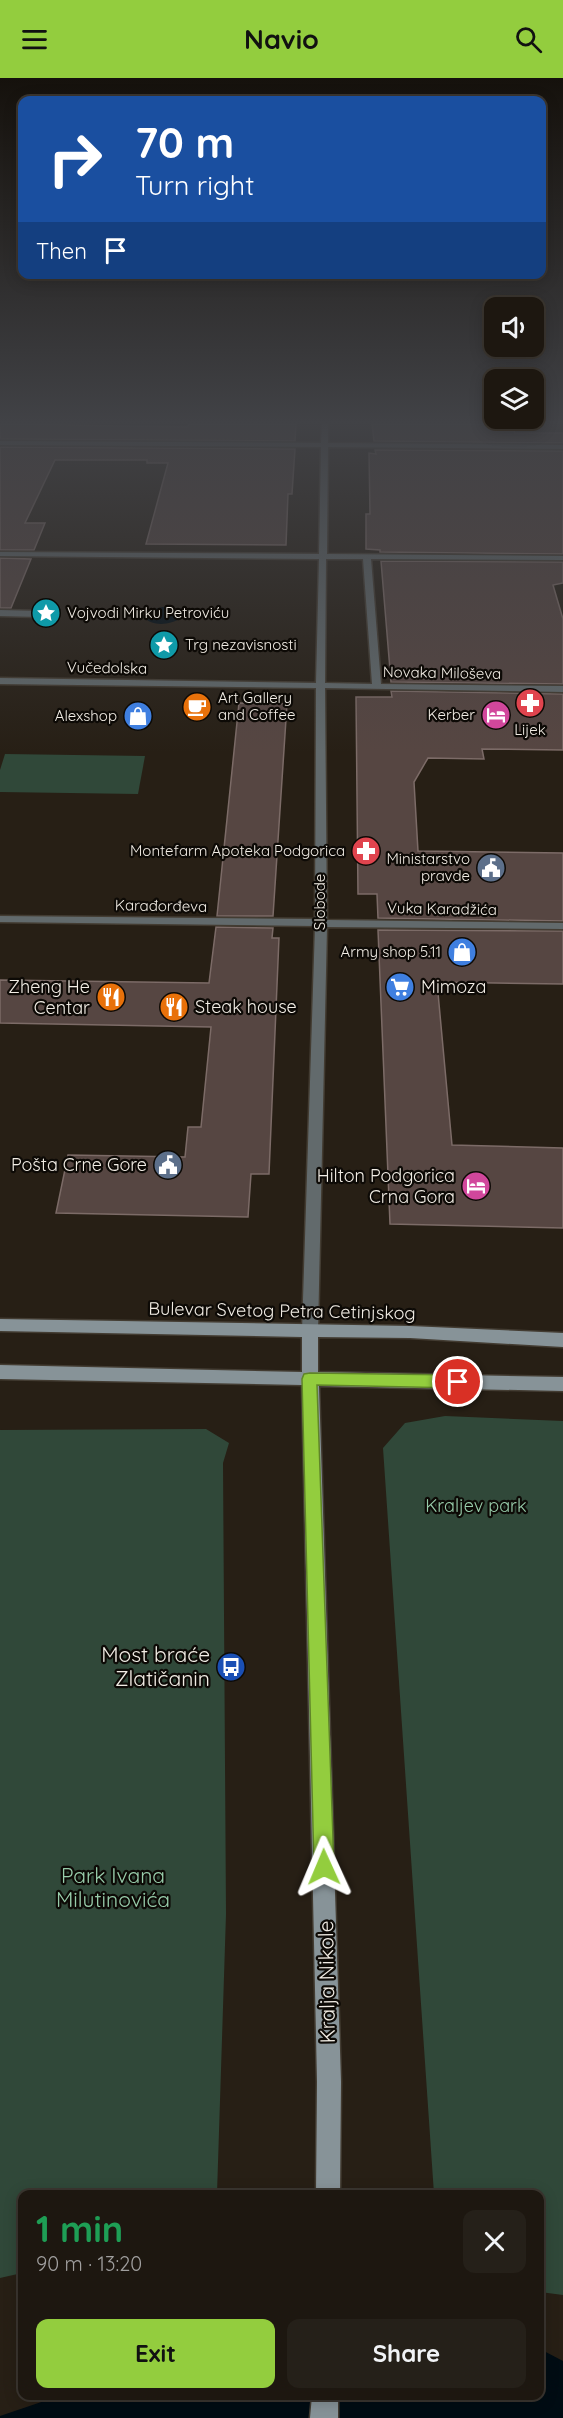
<!DOCTYPE html>
<html lang="en">
<head>
<meta charset="utf-8">
<style>
  :root { --surface:#1d1710; --page:#252019; --text:#f1f3f6; --muted:#a09f9f; --line:#3b3630; --accent:#93cd3e }
  body { margin:0; font-family:Quicksand,sans-serif; background:var(--page); color:var(--text); height:100vh; display:flex; flex-direction:column; font-size:22px; white-space:nowrap }
  * { box-sizing:border-box; margin:0 }
  p { font-size:20px; color:var(--muted) }
  .icon { flex:none; width:33px; height:33px; fill:none; stroke:currentColor; stroke-width:2; stroke-linecap:round; stroke-linejoin:round }
  .map { position:relative; flex:1; overflow:hidden }
  .drawer { position:absolute; left:18px; top:2112px; width:526px; height:210px; display:flex; flex-direction:column; background:var(--surface); border-radius:12px; box-shadow:0 3px 15px #0003,0 0 0 2px var(--line) }
  .drawer>* { flex:none }
  .banner { position:absolute; left:18px; top:18px; width:528px; height:183px; border-radius:12px; box-shadow:0 3px 15px #0003,0 0 0 2px var(--line); background:#1a4fa0; color:#fff; overflow:hidden }
  .controls { position:absolute; left:484px; top:219px; display:grid; gap:12px }
  .controls a { display:grid; place-items:center; width:60px; height:60px; border-radius:12px; background:var(--surface); box-shadow:0 3px 15px #0003,0 0 0 2px var(--line); font-size:30px }
  .pin { position:absolute; display:grid; place-items:center; width:51px; height:51px; color:#fff; margin:-26px; border:3px solid #fff; border-radius:50%; box-shadow:0 2px 6px #0007 }
  .me { position:absolute; width:66px; margin:-33px; rotate:359deg; stroke-linejoin:round; filter:drop-shadow(0 0 4px #0008) }
  .turn { display:flex; align-items:center; gap:21px; height:126px; padding:0 18px; font-size:27px }
  .turn .icon { width:78px; height:78px; stroke-width:2.5 }
  .turn b { display:block; font-size:42px; line-height:51px }
  .then { display:flex; align-items:center; height:57px; padding:0 18px; background:#0003; gap:12px; font-size:22px }
  .round { display:grid; place-items:center; flex:none; width:63px; height:63px; border-radius:12px; background:var(--page) }
  .summary { display:flex; align-items:center; justify-content:space-between; height:102px; padding:0 18px }
  h1 { font-size:36px; font-weight:700; line-height:45px; color:#1e9e55 }
  .button { display:flex; gap:12px; margin-top:auto; padding:12px 18px }
  .button a { flex:1; height:69px; border-radius:12px; background:var(--accent); color:#111; font-size:24px; font-weight:700; line-height:69px; text-align:center }
  .button a+a { background:var(--page); color:var(--text) }
  header { display:flex; justify-content:space-between; align-items:center; height:78px; padding:0 18px; background:var(--accent); color:#111; font-size:27px; font-weight:700 }
  .map>svg:first-child { display:block }
  .green { fill:#304839 }
  .water { fill:#000c13 }
  .building { fill:#564642; stroke:#7c6b67; stroke-width:1.5 }
  .lines { fill:none; stroke-linecap:round; stroke-linejoin:round }
  .street-casing { stroke:#433c32; stroke-width:3 }
  .secondary-casing { stroke:#433c32; stroke-width:3 }
  .street { fill:#626a6c; fill-rule:evenodd }
  .secondary { fill:#879398; fill-rule:evenodd }
  .route { fill:#93cd3e; stroke:#608528; stroke-width:1.5 }
  .labels { text-anchor:middle; stroke-width:4.5; stroke-linejoin:round; paint-order:stroke }
  .far-poi-label { font-size:15px; fill:#f2ede5; stroke:#0d0a06; text-anchor:end }
  .far-street-label { font-size:15px; fill:#f2ede5; stroke:#0d0a06 }
  .poi-label { font-size:18px; fill:#f2ede5; stroke:#0d0a06; text-anchor:end }
  .street-label { font-size:18px; fill:#f2ede5; stroke:#0d0a06 }
  .park-label { font-size:18px; fill:#98cdab; stroke:#0d0a06 }
  .near-poi-label { font-size:21px; fill:#f2ede5; stroke:#0d0a06; text-anchor:end }
  .near-park-label { font-size:21px; fill:#98cdab; stroke:#0d0a06 }
  .near-street-label { font-size:21px; fill:#f2ede5; stroke:#0d0a06 }
</style>
</head>
<body>
<header><svg class="icon" aria-label="menu" viewBox="0 0 24 24"><path d="M4 6h16M4 12h16M4 18h16"/></svg>Navio<svg class="icon" aria-label="search" viewBox="0 0 24 24"><circle cx="10" cy="10" r="6"/><path d="M15 15l6 6"/></svg></header>
<div class="map">
<svg width="563" height="2340" viewBox="0 0 563 2340">
  <rect width="100%" height="100%" fill="#271f15"/>
  <g class="green">
    <polygon points="5,676 145,678 138,716 0,714 0,692"/>
    <polygon points="445,1338 563,1343 563,2217 540,2214 540,2116 434,2116 383,1370 405,1345"/>
    <polygon points="206,1351 229,1365 223,1385 226,1836 217,2116 22,2116 22,2195 0,2200 0,1352"/>
  </g>
  <g class="water">
    <path d="M162 529 174 530 181 535V540C170 547 153 549 143 539L145 534Z"/>
    <polygon points="540,2271 563,2283 563,2340 0,2340 0,2338 59,2318 540,2318"/>
  </g>
  <g class="building">
    <polygon points="0,346 188,349 189,346 296,346 295,363 0,361"/>
    <polygon points="372,346 511,346 515,355 563,355 563,365 374,363"/>
    <polygon points="0,369 295,371 292,416 288,416 286,467 146,466 168,385 147,385 147,382 55,382 25,445 45,445 34,472 0,472"/>
    <polygon points="375,372 563,373 563,476 380,474 380,472 366,471 366,436 370,436 369,375 376,376"/>
    <polygon points="0,480 31,481 11,530 0,530"/>
    <polygon points="381,483 563,484 563,505 553,507 563,541 563,606 391,604"/>
    <polygon points="391,613 563,616 563,672 482,671 484,681 428,680 414,704 418,773 563,775 563,843 378,840 377,816 358,816 356,619 392,619"/>
    <polygon points="239,625 287,626 273,838 217,838"/>
    <polygon points="216,849 273,850 272,860 279,860 269,1096 251,1096 248,1139 56,1135 68,1077 185,1079 188,1049 201,1049 211,949 0,945 0,902 209,905"/>
    <polygon points="378,852 563,853 563,906 437,904 452,1067 563,1070 563,1150 390,1146"/>
  </g>
  <g class="lines">
    <g class="street-casing">
      <g id="street">
        <path d="M322 346H328V365L563 367V371L328 369 327 476 563 478V482L371 481 381 606 563 608V614L325 610 327 842 563 845V851L327 849 318 1253 316 1258 310 1259 304 1258 302 1253 315 848 0 844V838L315 841 316 610 0 606V600L316 605 319 481 0 478V474L319 476 321 369 0 367V363L321 365ZM326 481H363L372 606 325 605Z"/>
        <polygon points="0,532 40,533 44,536 40,539 0,538"/>
      </g>
    </g>
    <g class="secondary-casing">
      <g id="secondary">
        <polygon points="0,1241 410,1248 563,1255 563,1269 410,1260 318,1259 318,1294 563,1299 563,1313 319,1308 341,2004 340,2116 316,2116 317,2004 302,1307 0,1301 0,1287 302,1294 302,1259 0,1253"/>
        <polygon points="312,2318 338,2318 338,2340 310,2340"/>
      </g>
    </g>
    <use href="#street" class="street"/>
    <use href="#secondary" class="secondary"/>
  </g>
  <linearGradient id="sky" x2="0" y2="1"><stop stop-color="#15110c"/><stop offset="0.51" stop-color="#414246"/><stop offset="1" stop-color="#414246" stop-opacity="0"/></linearGradient>
  <rect width="563" height="674" fill="url(#sky)"/>
  <polygon class="route" points="310,1295 458,1297 463,1299 466,1304 463,1308 458,1310 317,1307 334,1789 331,1796 324,1799 317,1796 314,1789 302,1301 304,1296"/>
  <defs>
    <g id="sight-disc" transform="scale(1.5)"><circle r="9.5" fill="#0f9aa8" stroke="#0d0a06"/><path d="M0-6L1.8-2.2L6-1.7L2.9 1.2L3.7 5.4L0 3.3L-3.7 5.4L-2.9 1.2L-6-1.7L-1.8-2.2Z" fill="#fff"/></g>
    <g id="pharmacy-disc" transform="scale(1.5)"><circle r="9.5" fill="#e0444e" stroke="#0d0a06"/><path d="M-2-6h4v4h4v4h-4v4h-4v-4h-4v-4h4Z" fill="#fff"/></g>
    <g id="cafe-disc" transform="scale(1.5)"><circle r="9.5" fill="#e8710a" stroke="#0d0a06"/><path d="M-5.5-4.5H6V0H3Q3 3.5 0 3.5H-2.5Q-5.5 3.5-5.5 0ZM3-3.2v2h1.7v-2ZM-6 4.5H4V6H-6Z" fill="#fff"/></g>
    <g id="hotel-disc" transform="scale(1.5)"><circle r="9.5" fill="#d1479c" stroke="#0d0a06"/><path d="M-6-4.5h1.5V1H6V5H4.5V3h-9V5H-6ZM-4 0a1.8 1.8 0 1 1 3.6 0ZM.5 0V-2.5h3Q6-2.5 6 0Z" fill="#fff"/></g>
    <g id="shop-disc" transform="scale(1.5)"><circle r="9.5" fill="#3f7fe0" stroke="#0d0a06"/><path d="M-5-2.5h2.3a2.7 3.5 0 0 1 5.4 0H5L5.5 6h-11ZM-1.5-2.5h3a1.5 2.3 0 0 0-3 0Z" fill="#fff"/></g>
    <g id="civic-disc" transform="scale(1.5)"><circle r="9.5" fill="#5c6f8a" stroke="#0d0a06"/><path d="M-.6-6.5H3V-4.5H.6V-3L4-1V1h2V6H-6V1h2V-1L-.6-3ZM-1.2 2.5V6h2.4V2.5Z" fill="#fff"/></g>
    <g id="supermarket-disc" transform="scale(1.5)"><circle r="9.5" fill="#3f7fe0" stroke="#0d0a06"/><path d="M-6-5.5h2.5l.6 2H6L4.5 2H-2.5L-4.4-4H-6ZM-1.5 3.2a1.3 1.3 0 1 0 .1 0ZM3 3.2a1.3 1.3 0 1 0 .1 0Z" fill="#fff"/></g>
    <g id="restaurant-disc" transform="scale(1.5)"><circle r="9.5" fill="#e8710a" stroke="#0d0a06"/><path d="M-5-6h1v4h1v-4h1v4h1v-4h1v5L-1.5 .5V6h-2V.5L-5-1ZM5-6V6H3V1.5H1.5Q1.5-4 5-6Z" fill="#fff"/></g>
    <g id="bus-disc" transform="scale(1.5)"><circle r="9.5" fill="#1a4fb4" stroke="#0d0a06"/><path d="M-5-6H5V4H4V6H2V4H-2V6H-4V4H-5ZM-3.5-4V0h7V-4ZM-3.5 1.2v1.5H-2V1.2ZM2 1.2v1.5H3.5V1.2Z" fill="#fff"/></g>
  </defs>
  <g fill-rule="evenodd">
    <use href="#sight-disc" x="46" y="535"/>
    <use href="#sight-disc" x="164" y="567"/>
    <use href="#pharmacy-disc" x="530" y="625"/>
    <use href="#cafe-disc" x="197" y="629"/>
    <use href="#hotel-disc" x="496" y="637"/>
    <use href="#shop-disc" x="138" y="638"/>
    <use href="#pharmacy-disc" x="366" y="773"/>
    <use href="#civic-disc" x="491" y="790"/>
    <use href="#shop-disc" x="462" y="874"/>
    <use href="#supermarket-disc" x="400" y="909"/>
    <use href="#restaurant-disc" x="111" y="919"/>
    <use href="#restaurant-disc" x="174" y="929"/>
    <use href="#civic-disc" x="168" y="1087"/>
    <use href="#hotel-disc" x="476" y="1108"/>
    <use href="#bus-disc" x="231" y="1589"/>
  </g>
  <g class="labels">
    <g class="far-poi-label">
      <text x="67" y="540" text-anchor="start">Vojvodi Mirku Petroviću</text>
      <text x="185" y="572" text-anchor="start">Trg nezavisnosti</text>
      <text x="218" y="625" text-anchor="start">Art Gallery<tspan x="218" dy="17">and Coffee</tspan></text>
      <text x="475" y="642">Kerber</text>
      <text x="117" y="643">Alexshop</text>
      <text x="530" y="657" text-anchor="middle">Lijek</text>
      <text x="345" y="778">Montefarm Apoteka Podgorica</text>
      <text x="470" y="786">Ministarstvo<tspan x="470" dy="17">pravde</tspan></text>
      <text x="441" y="879">Army shop 5.11</text>
    </g>
    <g class="far-street-label">
      <text transform="translate(107 590) rotate(1)" y="5">Vučedolska</text>
      <text transform="translate(442 595) rotate(1)" y="5">Novaka Miloševa</text>
      <text transform="translate(320 824) rotate(-90)" y="5">Slobode</text>
      <text transform="translate(161 828) rotate(1)" y="5">Karađorđeva</text>
      <text transform="translate(442 831) rotate(1)" y="5">Vuka Karadžića</text>
    </g>
    <g class="poi-label">
      <text x="90" y="915">Zheng He<tspan x="90" dy="21">Centar</tspan></text>
      <text x="421" y="915" text-anchor="start">Mimoza</text>
      <text x="195" y="935" text-anchor="start">Steak house</text>
      <text x="147" y="1093">Pošta Crne Gore</text>
      <text x="455" y="1104">Hilton Podgorica<tspan x="455" dy="21">Crna Gora</tspan></text>
    </g>
    <g class="street-label">
      <text transform="translate(282 1233) rotate(1)" y="6">Bulevar Svetog Petra Cetinjskog</text>
    </g>
    <g class="park-label">
      <text x="476" y="1434">Kraljev park</text>
    </g>
    <g class="near-poi-label">
      <text x="210" y="1584">Most braće<tspan x="210" dy="24">Zlatičanin</tspan></text>
    </g>
    <g class="near-park-label">
      <text x="113" y="1805">Park Ivana<tspan x="113" dy="24">Milutinovića</tspan></text>
    </g>
    <g class="near-street-label">
      <text transform="translate(327 1904) rotate(-91)" y="7">Kralja Nikole</text>
    </g>
  </g>
</svg>
<div class="controls">
<a><svg class="icon" aria-label="sound" viewBox="0 0 24 24"><path d="M4 9h4l5-4v14l-5-4H4zM17 9q2 3 0 6"/></svg></a>
<a><svg class="icon" aria-label="layers" viewBox="0 0 24 24"><path d="M12 4l9 5-9 5-9-5zM3 14l9 5 9-5"/></svg></a>
</div>
<div class="pin" style="left:458px;top:1304px;background:#d93025"><svg class="icon" aria-label="arrive" viewBox="0 0 24 24"><path d="M6 21V4h12l-3 4 3 4H6"/></svg></div>
<svg class="me" style="left:324px;top:1789px" viewBox="-20 -20 40 40"><path d="M0-17L14 15 0 8-14 15z" fill="#93cd3e" stroke="#fff" stroke-width="4"/></svg>
<div class="banner">
<div class="turn"><svg class="icon" aria-label="right" viewBox="0 0 24 24"><path d="M7 20v-9h11M14 6l5 5-5 5"/></svg><div><b>70 m</b>Turn right</div></div>
<div class="then">Then<svg class="icon" aria-label="arrive" viewBox="0 0 24 24"><path d="M6 21V4h12l-3 4 3 4H6"/></svg></div>
</div>
<section class="drawer">
<div class="summary"><div><h1>1 min</h1><p>90 m · 13:20</p></div><a class="round"><svg class="icon" aria-label="close" viewBox="0 0 24 24"><path d="M6 6l12 12M18 6L6 18"/></svg></a></div>
<div class="button"><a>Exit</a><a>Share</a></div>
</section>
</div>
</body>
</html>
